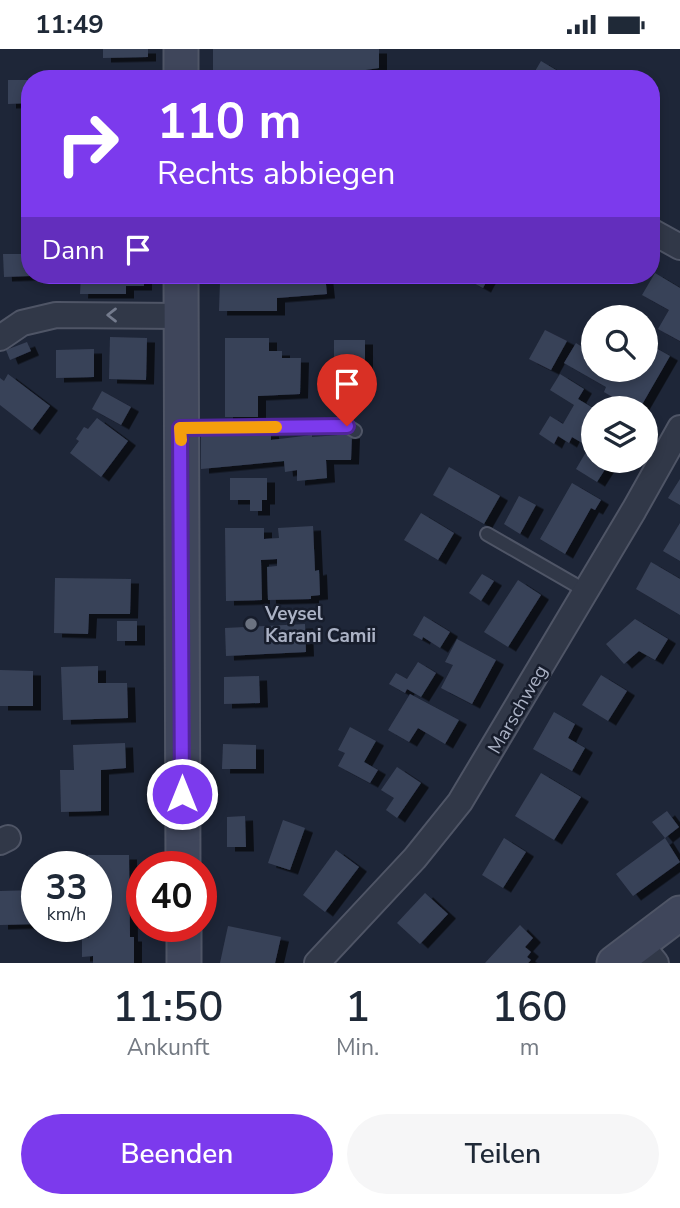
<!DOCTYPE html>
<html lang="de">
<head>
<meta charset="utf-8">
<style>
  :root { --surface:#fff; --page:#f6f6f7; --text:#1f2937; --muted:#747a83; --accent:#7c3aed }
  body { margin:0; font-family:"Nunito Sans",sans-serif; background:var(--page); color:var(--text); height:100vh; display:flex; flex-direction:column; font-size:26px; white-space:nowrap }
  * { box-sizing:border-box; margin:0 }
  p { font-size:23px; color:var(--muted) }
  .icon { flex:none; width:38px; height:38px; fill:none; stroke:currentColor; stroke-width:2; stroke-linecap:round; stroke-linejoin:round }
  .map { position:relative; height:914px; overflow:hidden }
  .details { display:flex; flex-direction:column; background:var(--surface); flex:1 }
  .details>* { flex:none }
  .hud { position:absolute; left:21px; top:21px; width:639px; height:214px; border-radius:28px; box-shadow:0 4px 10px #0003; background:#7c3aed; color:#fff; overflow:hidden }
  .tools { position:absolute; left:581px; top:256px; display:grid; gap:14px }
  .tools a { display:grid; place-items:center; width:77px; height:77px; border-radius:50%; background:var(--surface); box-shadow:0 4px 10px #0003; font-size:35px }
  .speed { position:absolute; left:21px; top:802px; display:flex; gap:14px; font-size:35px; font-weight:700; text-align:center }
  .speed>* { display:grid; place-content:center; width:91px; height:91px; border-radius:50%; background:var(--surface); box-shadow:0 4px 10px #0003; line-height:1 }
  .speed small { font-size:18px; font-weight:400 }
  .speed .limit { border:10px solid #d22; background:#fff; color:#111 }
  .pin { position:absolute; display:grid; place-items:center; width:60px; height:60px; color:#fff; margin:-72px -30px; border-radius:50% 50% 50% 0; rotate:-45deg; box-shadow:0 0 7px #0007 }
  .pin .icon { rotate:45deg }
  .me { position:absolute; width:77px; margin:-38px; rotate:0deg; stroke-linejoin:round; filter:drop-shadow(0 0 5px #0008) }
  .turn { display:flex; align-items:center; gap:24px; height:147px; padding:0 21px; font-size:32px }
  .turn .icon { width:91px; height:91px; stroke-width:2.5 }
  .turn b { display:block; font-size:49px; line-height:60px }
  .then { display:flex; align-items:center; height:66px; padding:0 21px; background:#0003; gap:14px; font-size:26px }
  .eta { display:flex; justify-content:space-evenly; align-items:center; height:119px; text-align:center }
  .eta b { font-size:42px; font-weight:600; line-height:49px }
  .primary-button { display:flex; gap:14px; margin-top:auto; padding:14px 21px }
  .primary-button a { flex:1; height:80px; border-radius:42px; background:var(--accent); color:#fff; font-size:28px; font-weight:600; line-height:80px; text-align:center }
  .primary-button a+a { background:var(--page); color:var(--text) }
  .status { display:flex; justify-content:space-between; align-items:center; height:49px; padding:0 35px; background:var(--surface); direction:ltr }
  .status svg { height:19px; fill:currentColor }
  .map>svg:first-child { display:block }
  .building { fill:#394258; filter:url(#shadow) }
  .lines { fill:none; stroke-linecap:round; stroke-linejoin:round }
  .lane-casing { stroke:#4f5566; stroke-width:16 }
  .street-casing { stroke:#4f5566; stroke-width:28 }
  .secondary-casing { stroke:#4f5566; stroke-width:37 }
  .lane { stroke:#313848; stroke-width:12 }
  .street { stroke:#313848; stroke-width:24 }
  .secondary { stroke:#3f465b; stroke-width:33 }
  .oneway { stroke:#747b8d }
  .route-casing { stroke:#51269a; stroke-width:18 }
  .route { stroke:#7c3aed; stroke-width:12 }
  .slow { stroke:#f59e0b; stroke-width:12 }
  .worship-dot { fill:#6b7280; stroke:#171d2c; stroke-width:2.5 }
  .labels { text-anchor:middle; stroke-width:5; stroke-linejoin:round; paint-order:stroke }
  .poi-label { font-size:19px; font-weight:bold; fill:#abb2c5; stroke:#171d2c; text-anchor:start }
  .street-label { font-size:19px; fill:#abb2c5; stroke:#171d2c }
</style>
</head>
<body>
<div class="status"><b>11:49</b><svg viewBox="0 0 49 12"><path d="M0 12V9h3v3zM5 12V6h3v6zM10 12V3h3v9zM15 12V0h3v12zM26 1h20v11H26zM47 4h2v5h-2z"/></svg></div>
<div class="map">
<svg width="680" height="914" viewBox="0 0 680 914">
  <defs>
    <filter id="shadow"><feDropShadow dx="8" dy="4.5" stdDeviation="0" flood-color="#0009"/></filter>
  </defs>
  <rect width="100%" height="100%" fill="#1e2638"/>
  <g class="building">
    <polygon points="103,0 148,0 148,8 103,9"/>
    <polygon points="213,0 379,0 379,19 304,30 213,30"/>
    <polygon points="541,12 556,21 551,30 526,30 531,22 534,24"/>
    <rect x="129" y="23" width="23" height="7"/>
    <polygon points="8,31 30,31 30,54 8,55"/>
    <polygon points="3,205 30,205 30,227 4,228"/>
    <polygon points="655,224 680,239 680,292 658,280 669,261 642,246"/>
    <polygon points="81,226 144,226 144,237 126,237 126,245 80,245"/>
    <polygon points="325,226 327,245 277,249 277,262 219,262 220,233 275,233 275,230"/>
    <polygon points="473,226 490,226 483,239 470,232"/>
    <polygon points="545,281 567,292 551,321 529,310"/>
    <polygon points="110,288 147,289 146,331 109,330"/>
    <polygon points="225,289 269,289 269,302 282,302 282,309 301,309 300,345 258,347 258,368 225,368"/>
    <polygon points="334,291 365,291 365,341 334,342"/>
    <polygon points="27,293 31,302 10,311 6,301"/>
    <polygon points="576,294 593,305 593,320 615,320 612,324 618,328 623,320 630,323 632,320 646,320 647,294 670,307 640,359 631,359 604,343 606,338 564,314"/>
    <polygon points="94,300 94,328 56,329 56,301"/>
    <polygon points="8,325 50,357 32,381 0,356 0,329 4,332"/>
    <polygon points="560,325 584,340 578,350 593,359 588,368 593,371 593,411 611,411 597,433 576,420 589,398 572,388 569,394 558,387 554,395 539,385 550,367 563,375 574,356 550,341"/>
    <polygon points="102,342 131,358 121,376 92,360"/>
    <polygon points="97,369 128,392 101,428 70,404 79,392 76,390 84,378 88,380"/>
    <polygon points="271,383 271,391 312,386 312,388 352,385 351,411 326,411 327,429 297,432 297,421 285,423 284,412 201,420 201,384"/>
    <polygon points="449,418 500,447 484,475 433,446"/>
    <polygon points="230,429 267,429 267,451 262,451 262,462 250,462 250,451 230,451"/>
    <polygon points="680,430 680,456 668,449"/>
    <polygon points="572,434 601,451 595,461 591,459 565,505 540,490"/>
    <polygon points="519,447 536,456 520,485 504,475"/>
    <polygon points="421,464 454,484 438,511 404,491"/>
    <polygon points="680,474 680,512 663,502"/>
    <polygon points="313,477 315,522 319,521 320,546 311,547 311,550 268,551 267,518 277,517 277,510 261,511 262,551 226,552 225,479 264,479 264,490 279,489 278,479"/>
    <polygon points="651,513 680,530 680,566 636,540"/>
    <polygon points="482,525 494,532 481,552 469,544"/>
    <polygon points="55,529 131,530 130,565 89,565 88,585 54,584"/>
    <polygon points="518,531 541,546 508,598 484,583"/>
    <polygon points="424,567 450,583 440,599 423,588 422,591 413,586"/>
    <polygon points="635,570 668,590 655,611 639,602 624,615 606,595"/>
    <rect x="117" y="572" width="20" height="20"/>
    <polygon points="305,575 306,603 226,607 225,579"/>
    <polygon points="457,590 496,611 472,655 441,639 453,616 445,613"/>
    <polygon points="418,613 436,624 421,648 407,640 405,644 389,635 396,624 407,630"/>
    <polygon points="98,617 98,634 127,634 128,669 63,671 61,618"/>
    <polygon points="0,621 33,622 33,657 0,657"/>
    <polygon points="601,626 627,642 608,672 582,656"/>
    <polygon points="259,627 260,654 224,655 224,628"/>
    <polygon points="410,645 459,671 445,695 418,679 409,693 388,681"/>
    <polygon points="554,663 575,675 568,689 585,699 572,722 533,700"/>
    <polygon points="350,678 376,692 364,713 378,721 370,734 338,717 345,704 338,701"/>
    <polygon points="125,694 126,719 101,721 101,762 61,763 60,721 74,721 73,696"/>
    <polygon points="223,695 256,696 256,720 222,720"/>
    <polygon points="397,718 421,734 397,769 386,761 394,749 381,741"/>
    <polygon points="541,724 581,748 554,791 515,767"/>
    <polygon points="667,762 679,778 665,789 680,813 633,847 616,825 665,789 652,773"/>
    <polygon points="245,767 246,798 227,798 227,768"/>
    <polygon points="283,771 305,779 290,821 268,814"/>
    <polygon points="504,789 526,803 503,839 482,826"/>
    <polygon points="336,801 359,818 325,863 303,846"/>
    <polygon points="88,806 129,806 130,888 134,888 134,914 93,914 93,907 82,908 82,889 89,889 89,877 96,877 96,817 88,817"/>
    <polygon points="37,841 37,875 0,876 0,842"/>
    <polygon points="425,844 448,865 420,895 397,874"/>
    <polygon points="520,876 533,889 525,898 531,903 527,908 531,911 528,914 485,914"/>
    <polygon points="228,877 281,888 275,914 220,914"/>
  </g>
  <g class="lines">
    <g class="lane-casing">
      <g id="lane">
        <polyline points="184,379 347,377 355,382"/>
        <polyline points="487,485 586,542"/>
      </g>
    </g>
    <g class="street-casing">
      <g id="street">
        <polyline points="651,182 680,198"/>
        <polyline points="0,289 22,274 56,266 181,267"/>
        <polyline points="0,793 8,789"/>
        <polyline points="639,893 656,914"/>
        <polyline points="317,914 415,809 460,753 634,461 680,379"/>
      </g>
    </g>
    <g class="secondary-casing">
      <g id="secondary">
        <polyline points="181,0 181,30"/>
        <polyline points="181,226 183,817"/>
        <polyline points="184,877 184,914"/>
        <polyline points="614,914 680,864"/>
      </g>
    </g>
    <use href="#lane" class="lane"/>
    <use href="#street" class="street"/>
    <use href="#secondary" class="secondary"/>
  </g>
  <defs><path id="oneway-chevron" d="M-2-3.5L2.5 0L-2 3.5" fill="none" stroke-width="1.6" stroke-linecap="round" stroke-linejoin="round" transform="scale(1.75)"/></defs>
  <use class="oneway" href="#oneway-chevron" transform="translate(112 266) rotate(-180)"/>
  <g class="lines">
    <g class="route-casing">
      <polyline id="route" points="182,745 180,379 347,377"/>
    </g>
    <use href="#route" class="route"/>
    <polyline class="slow" points="181,391 180,379 276,378"/>
  </g>
  <circle class="worship-dot" cx="251" cy="575" r="7"/>
  <g class="labels">
    <g class="poi-label">
      <text x="265" y="571">Veysel<tspan x="265" dy="22">Karani Camii</tspan></text>
    </g>
    <g class="street-label">
      <text transform="translate(517 660) rotate(-60)" y="7">Marschweg</text>
    </g>
  </g>
</svg>
<div class="tools">
<a><svg class="icon" aria-label="search" viewBox="0 0 24 24"><circle cx="10" cy="10" r="6"/><path d="M15 15l6 6"/></svg></a>
<a><svg class="icon" aria-label="layers" viewBox="0 0 24 24"><path d="M12 4l9 5-9 5-9-5zM3 14l9 5 9-5"/></svg></a>
</div>
<div class="speed"><div>33<small>km/h</small></div><div class="limit">40</div></div>
<div class="pin" style="left:347px;top:377px;background:#d93025"><svg class="icon" aria-label="arrive" viewBox="0 0 24 24"><path d="M6 21V4h12l-3 4 3 4H6"/></svg></div>
<svg class="me" style="left:182px;top:745px" viewBox="-20 -20 40 40"><circle r="17" fill="#7c3aed" stroke="#fff" stroke-width="3"/><path d="M0-11L8 9 0 5-8 9z" fill="#fff"/></svg>
<div class="hud">
<div class="turn"><svg class="icon" aria-label="right" viewBox="0 0 24 24"><path d="M7 20v-9h11M14 6l5 5-5 5"/></svg><div><b>110 m</b>Rechts abbiegen</div></div>
<div class="then">Dann<svg class="icon" aria-label="arrive" viewBox="0 0 24 24"><path d="M6 21V4h12l-3 4 3 4H6"/></svg></div>
</div>
</div>
<section class="details">
<div class="eta">
<div><b>11:50</b><p>Ankunft</p></div>
<div><b>1</b><p>Min.</p></div>
<div><b>160</b><p>m</p></div>
</div>
<div class="primary-button"><a>Beenden</a><a>Teilen</a></div>
</section>
</body>
</html>
